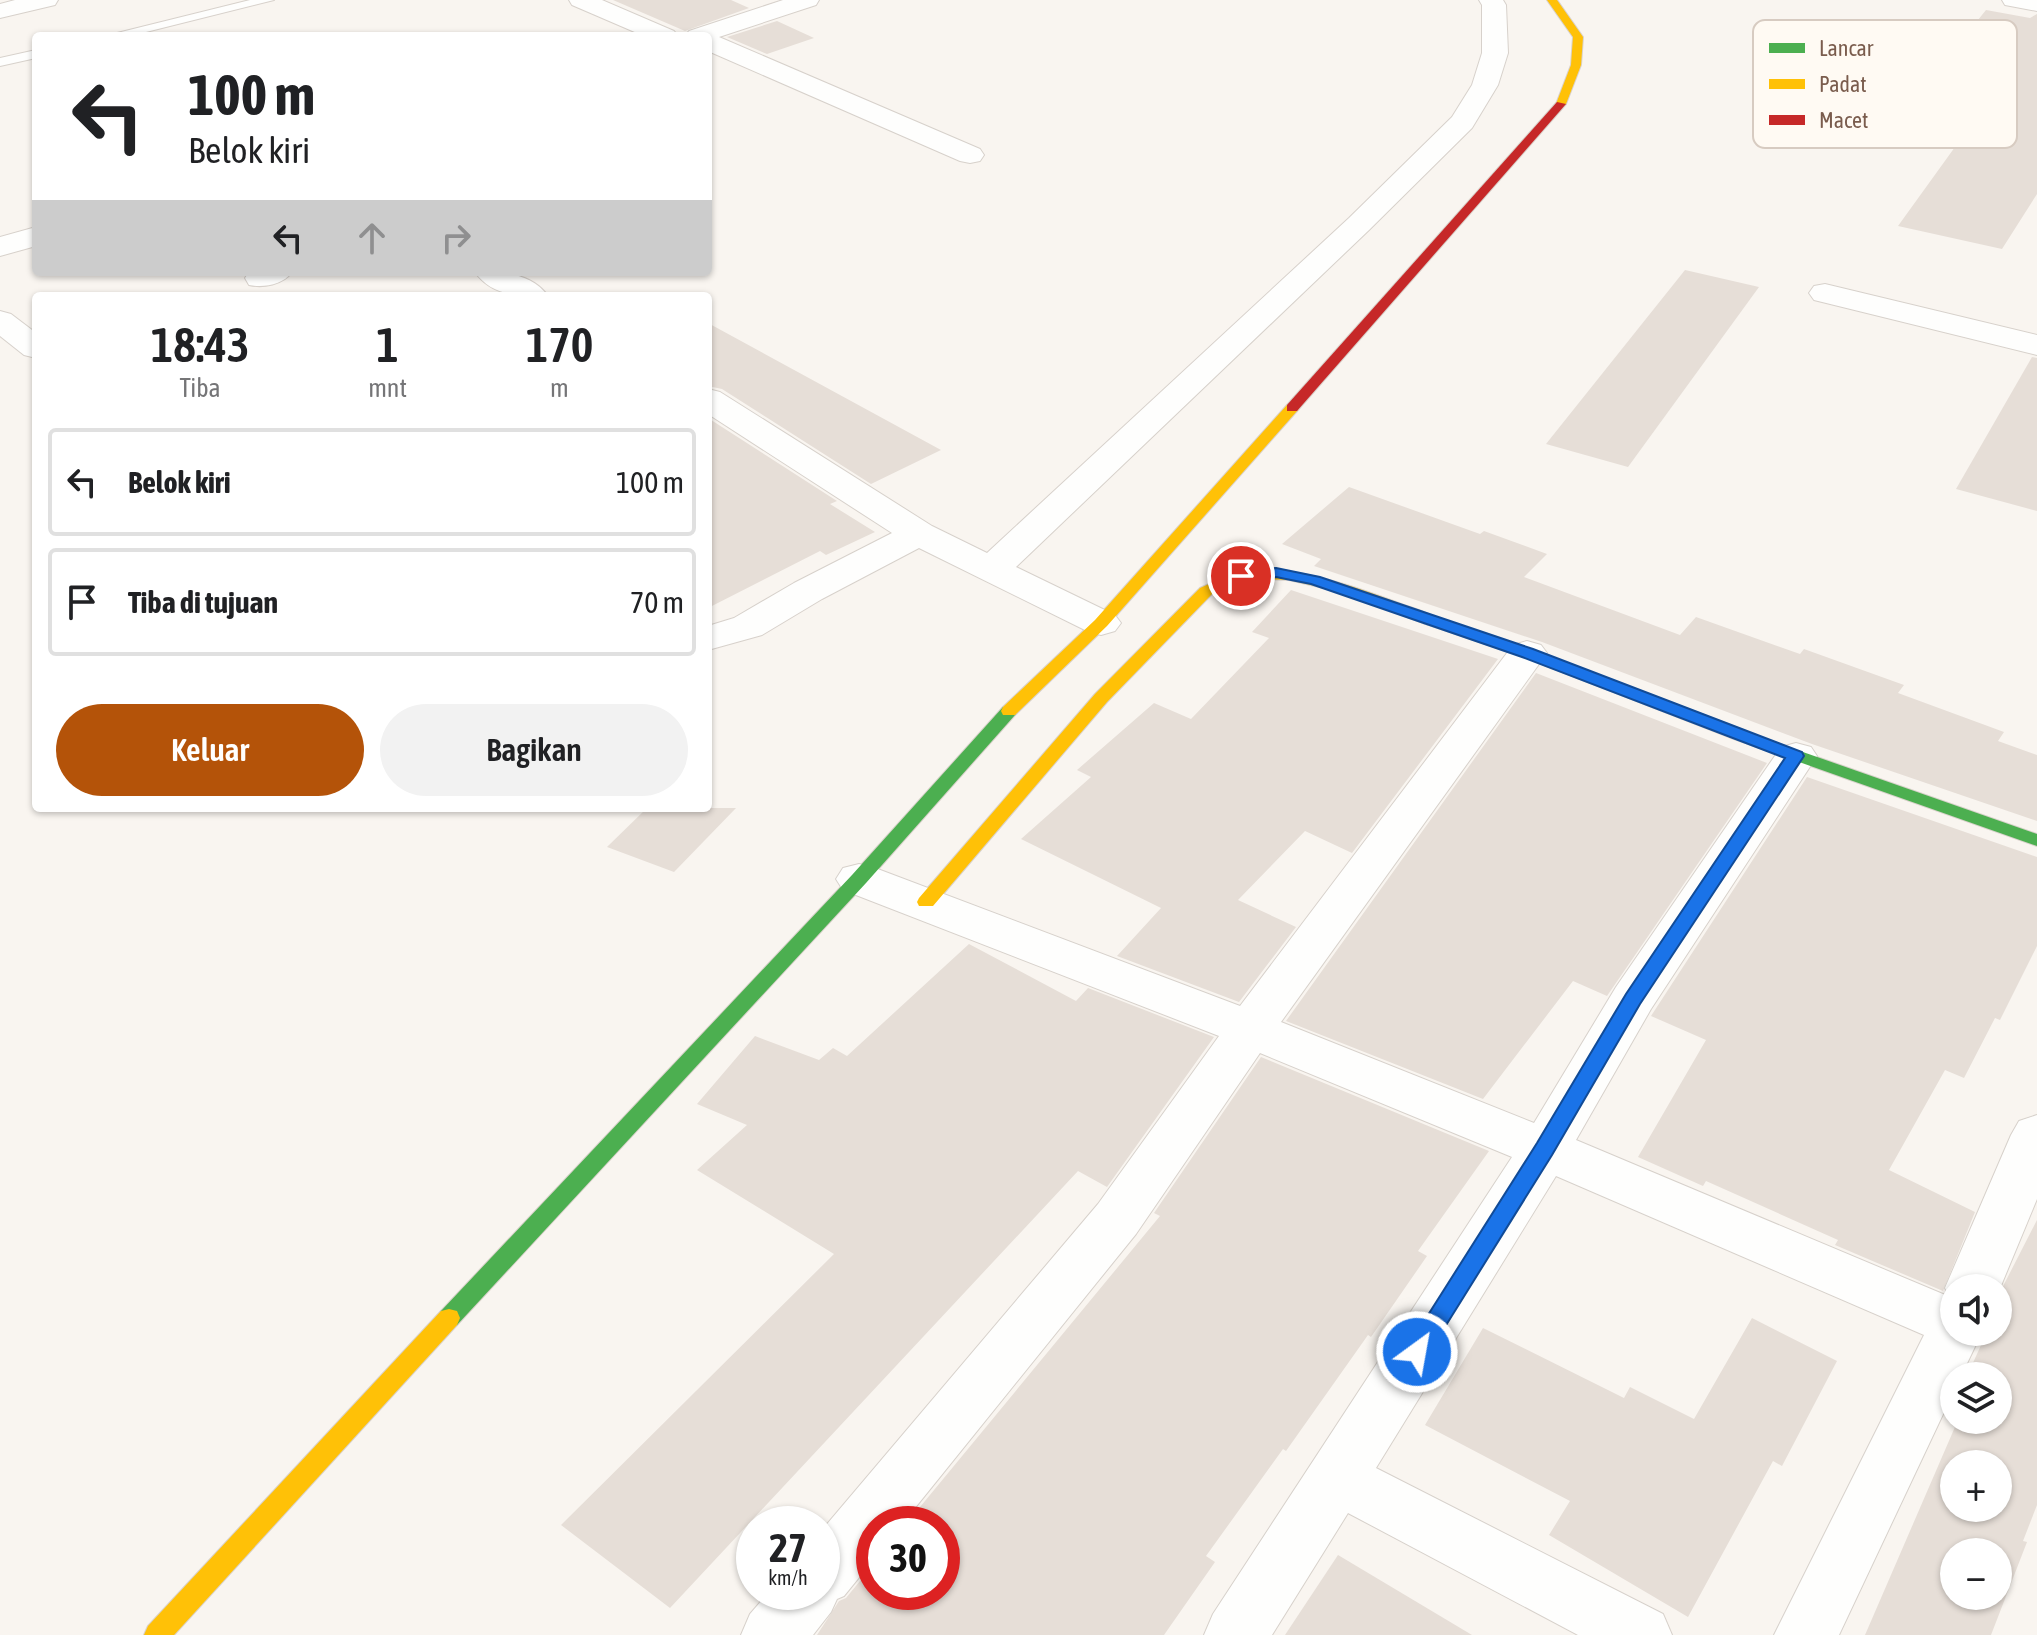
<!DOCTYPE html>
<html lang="id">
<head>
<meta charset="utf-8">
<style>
  :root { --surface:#fff; --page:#f2f2f2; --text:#202124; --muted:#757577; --line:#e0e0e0; --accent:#b45309 }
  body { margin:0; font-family:"Asap Condensed",sans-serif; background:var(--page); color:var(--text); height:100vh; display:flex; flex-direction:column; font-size:30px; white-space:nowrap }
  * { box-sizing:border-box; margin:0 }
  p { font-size:26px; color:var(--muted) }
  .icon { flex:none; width:44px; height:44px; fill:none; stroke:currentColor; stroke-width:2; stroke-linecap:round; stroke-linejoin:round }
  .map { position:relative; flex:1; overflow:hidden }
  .panel { position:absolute; left:32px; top:292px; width:680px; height:520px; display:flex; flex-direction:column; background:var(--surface); border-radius:8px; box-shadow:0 2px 6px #0004 }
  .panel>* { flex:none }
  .guide { position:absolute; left:32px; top:32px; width:680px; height:244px; border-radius:8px; box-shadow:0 2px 6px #0004; background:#fff; color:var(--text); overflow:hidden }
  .controls { position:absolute; left:1940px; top:1274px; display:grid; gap:16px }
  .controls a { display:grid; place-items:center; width:72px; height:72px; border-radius:50%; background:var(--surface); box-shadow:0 2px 6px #0004; font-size:40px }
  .speed { position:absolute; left:736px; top:1506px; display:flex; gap:16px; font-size:40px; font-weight:700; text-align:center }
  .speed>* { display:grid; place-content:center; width:104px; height:104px; border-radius:50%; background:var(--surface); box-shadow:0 2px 6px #0004; line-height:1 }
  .speed small { font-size:20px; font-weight:400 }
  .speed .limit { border:12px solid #d22; background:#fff; color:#111 }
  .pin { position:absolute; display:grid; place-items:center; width:68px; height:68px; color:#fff; margin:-34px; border:4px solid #fff; border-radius:50%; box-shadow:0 2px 8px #0007 }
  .me { position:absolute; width:88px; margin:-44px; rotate:32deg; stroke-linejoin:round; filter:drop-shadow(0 0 6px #0008) }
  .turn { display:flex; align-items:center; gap:28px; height:168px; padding:0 24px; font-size:36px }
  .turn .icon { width:104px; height:104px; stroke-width:2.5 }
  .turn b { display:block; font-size:56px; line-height:68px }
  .lanes { display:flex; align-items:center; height:76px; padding:0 24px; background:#0003; justify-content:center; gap:40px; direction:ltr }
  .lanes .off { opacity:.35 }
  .eta { display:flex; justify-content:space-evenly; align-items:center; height:136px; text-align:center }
  .eta b { font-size:48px; font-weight:600; line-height:56px }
  .action { display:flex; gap:16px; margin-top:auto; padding:16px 24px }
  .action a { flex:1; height:92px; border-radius:48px; background:var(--accent); color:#fff; font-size:32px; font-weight:600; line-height:92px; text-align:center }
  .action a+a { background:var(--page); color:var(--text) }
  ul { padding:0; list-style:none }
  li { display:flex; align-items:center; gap:24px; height:108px; margin:0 16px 12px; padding:0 8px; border:4px solid var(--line); border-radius:8px }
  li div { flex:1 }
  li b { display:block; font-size:30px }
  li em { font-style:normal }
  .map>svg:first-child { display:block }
  .building { fill:#e6ded7; fill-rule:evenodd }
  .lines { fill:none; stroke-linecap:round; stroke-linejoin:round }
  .lane-casing { stroke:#d7d1cb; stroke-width:2 }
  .street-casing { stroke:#d7d1cb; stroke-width:2 }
  .fast-casing { stroke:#d9d2cb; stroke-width:2 }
  .slow-casing { stroke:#d9d2cb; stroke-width:2 }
  .jam-casing { stroke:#d9d2cb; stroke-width:2 }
  .lane { fill:#fefefd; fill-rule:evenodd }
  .street { fill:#fefefd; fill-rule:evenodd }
  .fast { fill:#4caf50; fill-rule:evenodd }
  .slow { fill:#ffc107; fill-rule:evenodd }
  .jam { fill:#c62828; fill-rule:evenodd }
  .route { fill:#1a73e8; stroke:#114b97; stroke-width:2 }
  .key { fill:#fffaf3; stroke:#d7cbc1; stroke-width:2 }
  .key-label { font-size:22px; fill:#7a5c4d }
</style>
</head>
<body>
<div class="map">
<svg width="2037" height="1635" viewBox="0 0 2037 1635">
  <rect width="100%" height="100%" fill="#f9f5f0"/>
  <g class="building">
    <polygon points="613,0 731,0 749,8 685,31"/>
    <polygon points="1986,10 2030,18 2037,14 2037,194 2002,249 1898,226 1986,104 1970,101 2000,60 1953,51"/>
    <polygon points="777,21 814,38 767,54 727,37"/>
    <polygon points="1685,270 1759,287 1628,467 1546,444"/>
    <polygon points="708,323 941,450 871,484 722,389 708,386"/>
    <polygon points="2032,357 2037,358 2037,511 1956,489"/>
    <polygon points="708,418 837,501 830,504 875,532 826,555 820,551 708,608"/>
    <polygon points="1349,487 1480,534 1484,531 1547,554 1524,577 1680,635 1696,617 1800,654 1804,649 1904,685 1898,693 2004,732 1998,741 2037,755 2037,821 1812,744 1542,642 1314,566 1321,559 1282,544"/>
    <polygon points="1291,590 1498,659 1352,853 1305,831 1238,900 1296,927 1239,1002 1117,956 1161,908 1021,839 1091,777 1077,770 1154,703 1191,719 1269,638 1252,632"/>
    <polygon points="1536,673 1767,763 1607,996 1573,981 1483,1099 1286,1021"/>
    <polygon points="1807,777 2037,857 2037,946 2000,1020 1995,1018 1964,1078 1945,1070 1889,1170 1975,1212 1943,1291 1835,1245 1838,1240 1706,1181 1703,1186 1638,1157 1706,1040 1651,1016"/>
    <polygon points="647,808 736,808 674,872 607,847"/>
    <polygon points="969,944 1076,1001 1088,988 1214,1037 1107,1187 1078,1171 670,1608 561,1525 834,1254 697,1170 747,1125 697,1104 755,1036 819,1060 833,1048 847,1056"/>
    <polygon points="1261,1057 1489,1151 1418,1251 1427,1256 1371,1337 1368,1335 1286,1451 1283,1449 1206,1556 1215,1562 1164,1635 817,1635 839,1601 846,1598 874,1564 874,1592 942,1592 942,1524 906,1524 1160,1216 1154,1213"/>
    <path d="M2037 1220V1505L2023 1541 2027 1542 1991 1635H1865L1958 1420H1998V1376H1967L1987 1332H1998V1296ZM1954 1464H1998V1508H1954ZM1954 1552H1998V1596H1954Z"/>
    <polygon points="1752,1318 1837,1361 1782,1466 1773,1461 1688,1617 1549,1535 1570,1501 1425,1425 1483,1328 1624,1398 1630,1387 1694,1419"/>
    <polygon points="1338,1555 1472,1635 1285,1635"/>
  </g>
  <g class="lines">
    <g class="lane-casing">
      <g id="lane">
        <polygon points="250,0 274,0 130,36 105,36"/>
        <polygon points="36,50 36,58 0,66 0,58"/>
      </g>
    </g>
    <g class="street-casing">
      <g id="street">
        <polygon points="15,0 58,0 55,5 0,18 0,4"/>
        <polygon points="569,0 602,0 674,31 678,36 644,36 572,5"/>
        <polygon points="783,0 819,0 816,5 719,37 980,149 984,155 980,161 970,163 960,161 708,51 708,36 685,36 689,31"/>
        <polygon points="1479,0 1503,0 1506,5 1508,53 1498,85 1472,128 1369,230 1016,567 1115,615 1121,623 1115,631 1101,635 1087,631 919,548 822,599 762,635 708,650 708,626 734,618 794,583 892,533 708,414 708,389 720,392 932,526 987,553 1349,218 1452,117 1472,85 1482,53 1482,5"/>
        <polygon points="2002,0 2037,0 2037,11 2005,5"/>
        <polygon points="36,227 36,246 0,256 0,237"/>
        <path d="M249 272H292C283 285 263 288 249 285L245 278Z"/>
        <path d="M475 272C501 272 531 272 548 296 521 296 492 297 475 272Z"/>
        <polygon points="1825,284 2037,335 2037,355 1814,300 1809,293 1814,286"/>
        <polygon points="0,311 11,314 36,333 36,358 24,355 0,336"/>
        <polygon points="1527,641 1541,645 1547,653 1281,1022 1534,1123 1616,987 1781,747 1796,743 1811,747 1817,756 1651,1009 1576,1140 1950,1297 1945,1288 2011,1135 2019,1121 2037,1115 2037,1199 1998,1293 1998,1288 1954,1288 1954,1332 1982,1332 1961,1376 1954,1376 1954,1391 1839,1635 1774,1635 1924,1335 1556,1176 1376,1468 1663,1614 1672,1635 1578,1635 1348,1513 1272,1635 1204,1635 1213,1614 1512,1157 1260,1053 1136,1234 902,1524 874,1524 874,1559 844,1596 837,1599 831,1612 813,1635 741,1635 750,1614 769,1592 822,1592 822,1530 1098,1204 1219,1036 843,890 836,879 843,868 859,864 875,868 1240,1006 1513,645"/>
      </g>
    </g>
    <g class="fast-casing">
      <g id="fast">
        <polygon points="1009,706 1015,707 1017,711 1015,715 866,883 457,1325 449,1327 441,1325 438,1318 441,1311 852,875 1003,707"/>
        <polygon points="1740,730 2037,834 2037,846 1734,739 1731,735 1734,731"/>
      </g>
    </g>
    <g class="slow-casing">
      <g id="slow">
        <polygon points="1547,0 1557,0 1583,37 1581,65 1566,104 1561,107 1556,104 1571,65 1573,37"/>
        <polygon points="1292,404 1299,408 1297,411 1107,626 1015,715 1003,715 1001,711 1003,707 1095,620 1287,405"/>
        <path d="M1260 569C1311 571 1356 587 1404 605 1415 609 1429 612 1437 620L1429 625 1423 623 1341 592 1289 580 1260 579 1236 583 1212 594 1107 702 933 906H919L917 902 919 898 1095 694 1200 588 1227 576Z"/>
        <polygon points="449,1309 457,1311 460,1318 457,1325 174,1635 144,1635 148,1626 441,1311"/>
      </g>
    </g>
    <g class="jam-casing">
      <g id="jam">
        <polygon points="1557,102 1566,104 1297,411 1287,411 1287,405"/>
        <polygon points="1429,615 1533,650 1746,731 1749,735 1746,739 1734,739 1521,656 1423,623 1421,620"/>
      </g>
    </g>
    <use href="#lane" class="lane"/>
    <use href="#street" class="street"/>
    <use href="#fast" class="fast"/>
    <use href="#slow" class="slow"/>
    <use href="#jam" class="jam"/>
  </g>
  <polygon class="route" points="1276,568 1320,577 1533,649 1802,752 1804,756 1640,1004 1552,1155 1425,1359 1417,1361 1409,1359 1405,1352 1409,1345 1537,1143 1626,994 1785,758 1522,657 1311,584 1276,577 1241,580 1233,576 1241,571"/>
  <rect x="1753" y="20" width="264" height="128" rx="12" class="key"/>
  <rect x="1769" y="43" width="36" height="10" fill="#4caf50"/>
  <rect x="1769" y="79" width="36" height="10" fill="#ffc107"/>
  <rect x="1769" y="115" width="36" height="10" fill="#c62828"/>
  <g class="key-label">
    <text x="1819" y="56">Lancar</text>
    <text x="1819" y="92">Padat</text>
    <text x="1819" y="128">Macet</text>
  </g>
</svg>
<div class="controls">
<a><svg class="icon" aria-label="sound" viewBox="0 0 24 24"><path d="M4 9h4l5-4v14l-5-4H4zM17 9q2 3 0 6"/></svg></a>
<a><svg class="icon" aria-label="layers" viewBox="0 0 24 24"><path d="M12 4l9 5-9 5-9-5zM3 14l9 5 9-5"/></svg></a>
<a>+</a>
<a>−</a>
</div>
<div class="speed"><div>27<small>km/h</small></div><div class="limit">30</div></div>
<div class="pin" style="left:1241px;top:576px;background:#d93025"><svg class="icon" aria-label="arrive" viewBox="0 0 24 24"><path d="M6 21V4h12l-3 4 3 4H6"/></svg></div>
<svg class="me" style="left:1417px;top:1352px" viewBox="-20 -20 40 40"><circle r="17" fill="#1a73e8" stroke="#fff" stroke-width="3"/><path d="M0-11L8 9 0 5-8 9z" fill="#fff"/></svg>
<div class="guide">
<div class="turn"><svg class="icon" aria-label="left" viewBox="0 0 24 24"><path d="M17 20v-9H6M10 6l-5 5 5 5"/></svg><div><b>100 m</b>Belok kiri</div></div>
<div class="lanes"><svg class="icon" aria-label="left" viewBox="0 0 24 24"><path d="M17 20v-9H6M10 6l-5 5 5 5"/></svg><svg class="icon off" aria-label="ahead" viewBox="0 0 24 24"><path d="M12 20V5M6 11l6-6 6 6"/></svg><svg class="icon off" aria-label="right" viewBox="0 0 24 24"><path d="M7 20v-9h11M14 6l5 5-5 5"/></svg></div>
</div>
<section class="panel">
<div class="eta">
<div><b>18:43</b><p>Tiba</p></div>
<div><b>1</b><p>mnt</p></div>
<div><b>170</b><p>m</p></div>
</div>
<ul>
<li><svg class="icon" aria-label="left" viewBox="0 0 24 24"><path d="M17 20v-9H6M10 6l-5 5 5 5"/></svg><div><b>Belok kiri</b></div><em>100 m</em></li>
<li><svg class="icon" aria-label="arrive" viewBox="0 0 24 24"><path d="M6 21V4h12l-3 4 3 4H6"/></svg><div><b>Tiba di tujuan</b></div><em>70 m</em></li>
</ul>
<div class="action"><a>Keluar</a><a>Bagikan</a></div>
</section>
</div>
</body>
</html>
